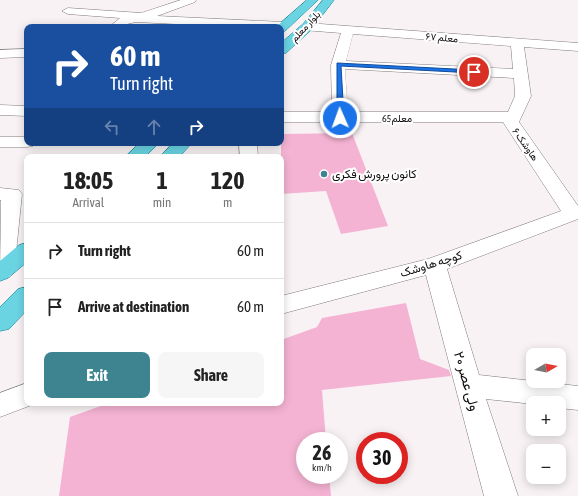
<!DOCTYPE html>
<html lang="en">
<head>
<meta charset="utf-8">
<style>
  :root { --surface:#fff; --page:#f6f6f6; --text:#222; --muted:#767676; --line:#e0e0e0; --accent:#3e8390 }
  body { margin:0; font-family:"Asap Condensed",Vazirmatn,sans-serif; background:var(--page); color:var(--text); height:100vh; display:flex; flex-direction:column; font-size:15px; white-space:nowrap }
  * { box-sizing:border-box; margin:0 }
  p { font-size:13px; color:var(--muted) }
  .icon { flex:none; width:22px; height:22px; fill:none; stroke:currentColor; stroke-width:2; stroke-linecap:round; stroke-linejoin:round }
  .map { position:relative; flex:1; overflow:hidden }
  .panel { position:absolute; left:24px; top:154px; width:260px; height:252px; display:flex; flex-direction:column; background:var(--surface); border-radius:8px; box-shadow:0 2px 10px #0003 }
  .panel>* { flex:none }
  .top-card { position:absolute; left:24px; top:24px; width:260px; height:122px; border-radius:8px; box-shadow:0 2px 10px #0003; background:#1a4fa0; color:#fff; overflow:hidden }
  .needle { width:26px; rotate:81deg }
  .controls { position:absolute; left:526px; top:348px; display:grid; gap:8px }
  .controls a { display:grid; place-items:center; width:40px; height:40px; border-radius:8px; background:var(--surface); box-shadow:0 2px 10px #0003; font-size:20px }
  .speed { position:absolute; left:296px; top:432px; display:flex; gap:8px; font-size:20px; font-weight:700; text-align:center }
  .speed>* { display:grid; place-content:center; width:52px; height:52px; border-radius:50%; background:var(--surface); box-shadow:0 2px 10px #0003; line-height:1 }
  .speed small { font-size:10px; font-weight:400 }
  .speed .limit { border:6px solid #d22; background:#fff; color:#111 }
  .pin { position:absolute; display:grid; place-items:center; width:34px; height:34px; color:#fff; margin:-17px; border:2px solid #fff; border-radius:50%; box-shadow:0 1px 4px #0007 }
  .me { position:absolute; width:44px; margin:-22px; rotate:358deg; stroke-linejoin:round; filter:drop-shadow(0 0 3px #0008) }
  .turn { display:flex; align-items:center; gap:14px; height:84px; padding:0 20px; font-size:18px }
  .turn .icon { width:52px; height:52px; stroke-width:2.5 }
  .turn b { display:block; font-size:28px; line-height:34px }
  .lanes { display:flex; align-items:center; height:38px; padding:0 20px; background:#0003; justify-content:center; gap:20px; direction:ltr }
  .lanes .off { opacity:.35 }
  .eta { display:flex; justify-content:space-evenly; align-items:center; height:68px; text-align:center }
  .eta b { font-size:24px; font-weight:700; line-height:28px }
  .primary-button { display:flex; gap:8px; margin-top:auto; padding:8px 20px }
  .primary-button a { flex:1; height:46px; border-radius:8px; background:var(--accent); color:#fff; font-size:16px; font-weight:700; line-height:46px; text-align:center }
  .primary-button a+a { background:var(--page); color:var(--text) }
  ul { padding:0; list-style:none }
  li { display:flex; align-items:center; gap:12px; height:56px; padding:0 20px; border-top:1px solid var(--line) }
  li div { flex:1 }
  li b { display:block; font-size:15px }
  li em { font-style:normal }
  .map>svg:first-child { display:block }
  .building { fill:#f5b3d3 }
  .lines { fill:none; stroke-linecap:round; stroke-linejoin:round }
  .minor-casing { stroke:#807b7d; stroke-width:1 }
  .major-casing { stroke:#0b7c8c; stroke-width:1 }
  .minor { fill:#fff; fill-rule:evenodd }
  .major { fill:#6bd4e3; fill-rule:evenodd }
  .route { fill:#1a73e8; stroke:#114b97 }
  .poi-dot { fill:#3e8390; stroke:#fff; stroke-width:1.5 }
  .labels { text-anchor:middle; stroke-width:4; stroke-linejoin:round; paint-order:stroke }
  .far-street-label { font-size:10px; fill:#0f0d0e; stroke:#fff }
  .poi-label { font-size:12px; fill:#0f0d0e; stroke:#fff; text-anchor:start }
  .street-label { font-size:12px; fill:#0f0d0e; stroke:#fff }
  .near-street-label { font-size:14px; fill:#0f0d0e; stroke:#fff }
</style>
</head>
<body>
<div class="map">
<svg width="578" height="496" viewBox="0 0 578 496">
  <rect width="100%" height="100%" fill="#f8f2f4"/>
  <g class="building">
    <polygon points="352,133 388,226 341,234 326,191 281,194 281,134"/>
    <polygon points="406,303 420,359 449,370 451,376 322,390 326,441 305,441 305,475 329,475 331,496 59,496 70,417 109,403 281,403 281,340 317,327 322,318"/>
  </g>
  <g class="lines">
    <g class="minor-casing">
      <g id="minor">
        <polygon points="181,0 196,0 195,2 157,16 283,22 287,23 289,26 287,29 281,29 281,27 236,27 136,22 127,24 123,27 109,27 120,18 68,14 62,11 68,8 141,13"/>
        <path d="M307 23 578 43V51L524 47 531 96 519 122 578 206V219L447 269 479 375 578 386V410L559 408V403H533V404L486 399 518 496H484L426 275 281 314V296L428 259 561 211 503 122H281V112H332L331 65 341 33 303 30 301 27 303 24ZM353 34 511 46 513 69 346 61ZM345 69 514 78 515 96 508 112H348Z"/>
        <polygon points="27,49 27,57 0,58 0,50"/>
        <polygon points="0,105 27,106 27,116 0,115"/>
        <polygon points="0,137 27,137 27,143 35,143 33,146 27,147 0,147"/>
        <polygon points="239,143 257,143 258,157 240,157"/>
        <polygon points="0,188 19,190 22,194 14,272 10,277 0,279 1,200 0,200"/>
        <polygon points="27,383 27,403 37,403 0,417 0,393"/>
      </g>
    </g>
    <g class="major-casing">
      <g id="major">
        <polygon points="307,0 318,0 285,31 281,32 281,27 276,27"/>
        <polygon points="323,0 334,0 311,30 286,53 281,54 281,43 303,24"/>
        <polygon points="140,143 159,143 145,157 125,157"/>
        <polygon points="173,143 192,143 179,157 160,157"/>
        <polygon points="27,243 27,262 8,278 0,281 0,261 19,245"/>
        <polygon points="27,287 27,310 9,329 0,331 0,307 18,289"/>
      </g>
    </g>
    <use href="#minor" class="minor"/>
    <use href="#major" class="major"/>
  </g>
  <polygon class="route" points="337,63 474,70 477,72 474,73 341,66 344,118 340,120 337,118"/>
  <circle class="poi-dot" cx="324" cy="174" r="4"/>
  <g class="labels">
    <g class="far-street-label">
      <text transform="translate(305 26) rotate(-47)" y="4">بلوار معلم</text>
      <text transform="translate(442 37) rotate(5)" y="4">معلم ۶۷</text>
      <text x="397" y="122">معلم65</text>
      <text transform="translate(526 144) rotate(55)" y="4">هاوشک ۶</text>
    </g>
    <g class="poi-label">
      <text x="332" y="178">کانون پرورش فکری</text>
    </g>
    <g class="street-label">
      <text transform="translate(431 264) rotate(-17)" y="4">کوچه هاوشک</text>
    </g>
    <g class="near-street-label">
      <text transform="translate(467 381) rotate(74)" y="5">ولی عصر ۲۰</text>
    </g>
  </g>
</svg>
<div class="controls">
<a><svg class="needle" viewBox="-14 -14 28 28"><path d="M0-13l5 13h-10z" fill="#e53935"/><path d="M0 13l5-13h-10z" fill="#767676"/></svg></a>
<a>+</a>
<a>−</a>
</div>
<div class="speed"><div>26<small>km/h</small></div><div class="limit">30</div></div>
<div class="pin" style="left:474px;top:72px;background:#d93025"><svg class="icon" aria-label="arrive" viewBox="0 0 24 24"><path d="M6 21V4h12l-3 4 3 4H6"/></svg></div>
<svg class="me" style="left:340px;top:118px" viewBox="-20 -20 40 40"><circle r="17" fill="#1a73e8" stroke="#fff" stroke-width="3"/><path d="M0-11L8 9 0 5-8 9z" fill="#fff"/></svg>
<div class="top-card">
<div class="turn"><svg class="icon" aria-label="right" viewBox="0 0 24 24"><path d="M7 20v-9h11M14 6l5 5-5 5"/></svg><div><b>60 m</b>Turn right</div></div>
<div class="lanes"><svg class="icon off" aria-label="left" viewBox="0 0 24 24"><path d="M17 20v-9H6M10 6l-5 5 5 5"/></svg><svg class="icon off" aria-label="ahead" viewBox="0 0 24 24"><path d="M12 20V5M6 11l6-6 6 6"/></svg><svg class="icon" aria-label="right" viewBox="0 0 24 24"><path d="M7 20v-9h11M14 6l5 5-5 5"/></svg></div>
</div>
<section class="panel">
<div class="eta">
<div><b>18:05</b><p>Arrival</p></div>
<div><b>1</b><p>min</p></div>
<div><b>120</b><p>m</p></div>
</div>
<ul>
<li><svg class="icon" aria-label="right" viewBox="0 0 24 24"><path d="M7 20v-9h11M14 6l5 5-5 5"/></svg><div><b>Turn right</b></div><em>60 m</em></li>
<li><svg class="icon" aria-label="arrive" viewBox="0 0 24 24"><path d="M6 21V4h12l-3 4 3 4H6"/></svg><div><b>Arrive at destination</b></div><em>60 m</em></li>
</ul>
<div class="primary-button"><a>Exit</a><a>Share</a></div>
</section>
</div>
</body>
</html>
